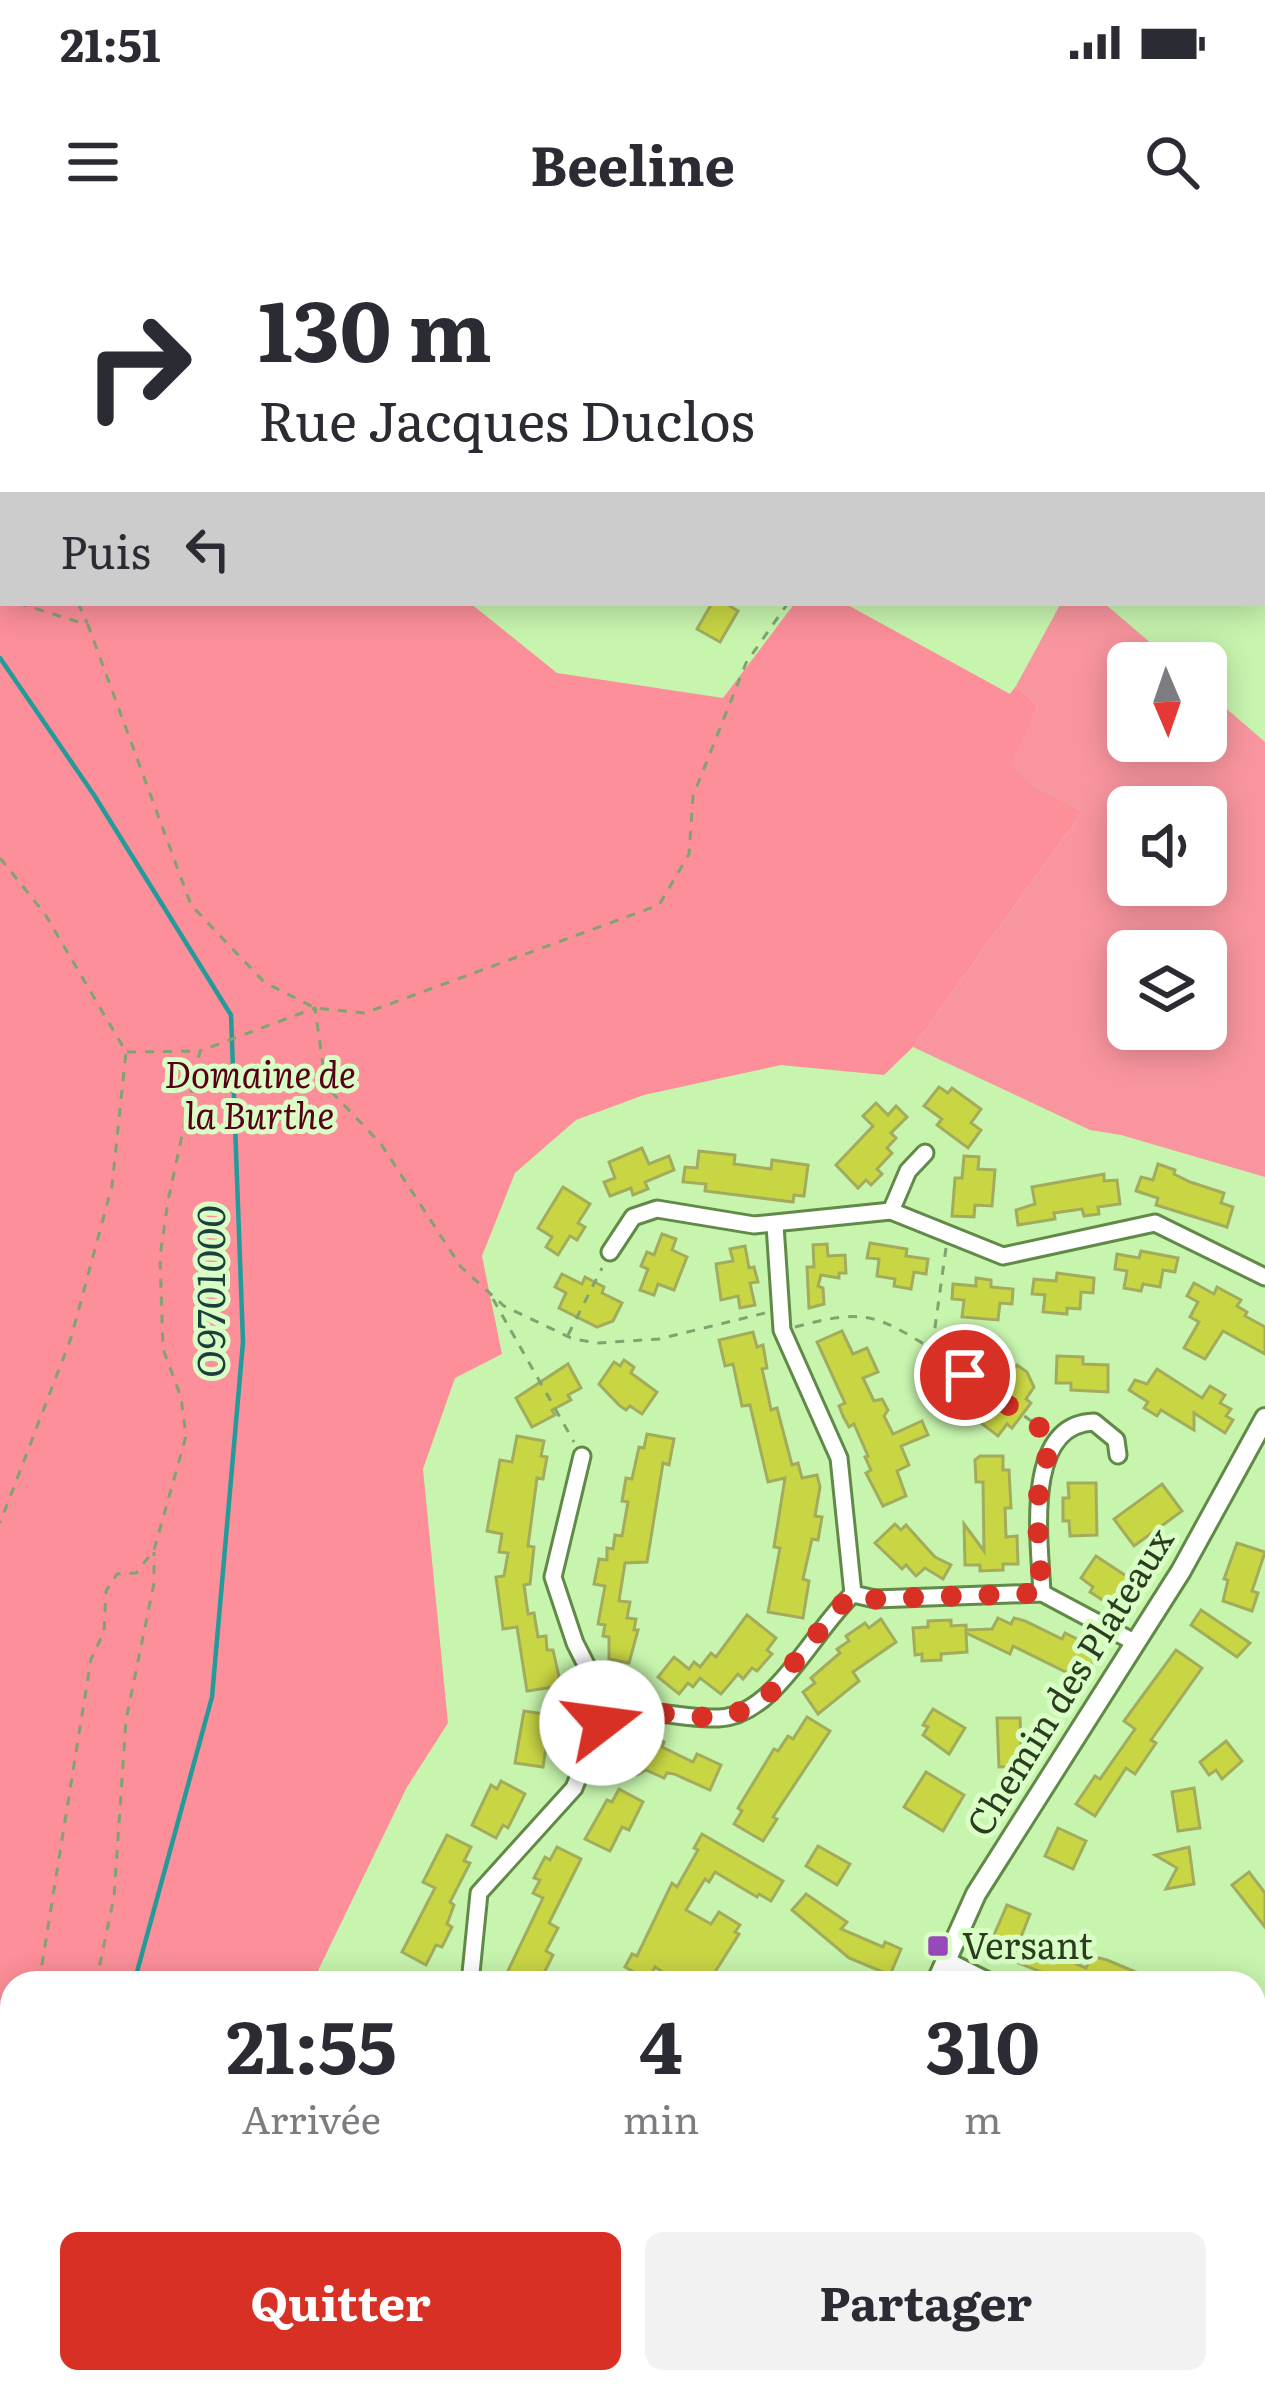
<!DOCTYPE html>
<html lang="fr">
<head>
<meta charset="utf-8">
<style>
  :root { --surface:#fff; --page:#f2f2f3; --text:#2b2b33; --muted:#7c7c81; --accent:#d93025 }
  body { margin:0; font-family:Literata,serif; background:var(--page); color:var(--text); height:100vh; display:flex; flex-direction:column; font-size:45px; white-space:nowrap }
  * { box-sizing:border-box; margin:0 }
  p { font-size:39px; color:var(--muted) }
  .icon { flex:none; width:66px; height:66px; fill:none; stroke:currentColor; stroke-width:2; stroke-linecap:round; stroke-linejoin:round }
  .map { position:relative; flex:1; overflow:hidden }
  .side { position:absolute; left:0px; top:1731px; width:1266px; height:423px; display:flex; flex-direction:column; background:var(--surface); border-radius:36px 36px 0 0; box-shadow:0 6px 30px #0003 }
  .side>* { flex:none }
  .top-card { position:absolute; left:0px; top:0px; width:1266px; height:366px; box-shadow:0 6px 30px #0003; background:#fff; color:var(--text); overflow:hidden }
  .needle { width:78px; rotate:178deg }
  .buttons { position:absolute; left:1107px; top:402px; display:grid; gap:24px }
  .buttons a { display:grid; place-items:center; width:120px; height:120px; border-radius:18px; background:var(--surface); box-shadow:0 6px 30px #0003; font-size:60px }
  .pin { position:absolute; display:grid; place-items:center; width:102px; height:102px; color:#fff; margin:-51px; border:6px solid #fff; border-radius:50%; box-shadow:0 3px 12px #0007 }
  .me { position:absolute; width:132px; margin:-66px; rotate:75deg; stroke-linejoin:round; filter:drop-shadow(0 0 9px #0008) }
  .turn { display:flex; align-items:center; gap:42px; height:252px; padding:0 60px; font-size:54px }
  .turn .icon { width:156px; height:156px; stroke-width:2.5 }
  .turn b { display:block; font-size:84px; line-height:102px }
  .then { display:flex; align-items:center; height:114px; padding:0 60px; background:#0003; gap:24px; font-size:45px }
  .eta { display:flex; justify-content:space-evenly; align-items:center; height:204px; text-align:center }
  .eta b { font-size:72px; font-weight:700; line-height:84px }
  .button { display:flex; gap:24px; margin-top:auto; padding:24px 60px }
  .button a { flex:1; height:138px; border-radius:18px; background:var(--accent); color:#fff; font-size:48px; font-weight:700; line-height:138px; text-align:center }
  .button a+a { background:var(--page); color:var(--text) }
  .status { display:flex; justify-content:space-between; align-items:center; height:84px; padding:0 60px; background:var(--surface); direction:ltr }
  .status svg { height:33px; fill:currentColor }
  header { display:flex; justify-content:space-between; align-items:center; height:156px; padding:0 60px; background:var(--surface); font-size:54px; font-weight:700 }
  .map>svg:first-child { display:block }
  .green { fill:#f9959e; fill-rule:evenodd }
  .forest { fill:#fc8f99 }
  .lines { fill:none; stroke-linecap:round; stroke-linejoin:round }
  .stream { stroke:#239b9a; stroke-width:4.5 }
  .building { fill:#c9d643; stroke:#a3ac5c; stroke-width:3 }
  .service-casing { stroke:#618947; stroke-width:14 }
  .minor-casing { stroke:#618947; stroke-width:21 }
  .tertiary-casing { stroke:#618947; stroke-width:24 }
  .path { stroke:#81a36f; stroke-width:3; stroke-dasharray:9 9; stroke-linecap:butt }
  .service { stroke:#fff; stroke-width:8 }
  .minor { stroke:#fff; stroke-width:15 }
  .tertiary { stroke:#fff; stroke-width:18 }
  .route { stroke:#d93025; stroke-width:21; stroke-dasharray:0 37.8 }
  .poi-dot { fill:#9849ba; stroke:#daffc6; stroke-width:4.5 }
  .labels { text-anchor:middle; stroke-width:10; stroke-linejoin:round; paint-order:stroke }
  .park-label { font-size:36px; font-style:italic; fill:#570018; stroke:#daffc6 }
  .street-label { font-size:36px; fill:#2b3d21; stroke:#daffc6 }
  .poi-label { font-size:36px; fill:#2b3d21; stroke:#daffc6; text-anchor:start }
  .water-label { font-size:39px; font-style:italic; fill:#1c3e3d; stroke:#daffc6 }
</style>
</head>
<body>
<div class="status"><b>21:51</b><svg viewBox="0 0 49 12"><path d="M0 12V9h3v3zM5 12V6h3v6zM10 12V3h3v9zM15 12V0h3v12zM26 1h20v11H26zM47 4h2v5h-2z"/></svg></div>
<header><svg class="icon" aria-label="menu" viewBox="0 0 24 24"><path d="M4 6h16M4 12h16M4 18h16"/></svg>Beeline<svg class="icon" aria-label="search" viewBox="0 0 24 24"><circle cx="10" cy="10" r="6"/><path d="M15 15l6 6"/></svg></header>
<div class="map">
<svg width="1265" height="2152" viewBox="0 0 1265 2152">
  <rect width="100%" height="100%" fill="#c7f5ae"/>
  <path class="green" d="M1061 363H1104L1174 423H1128V501H1206V451L1265 502V937L1121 895 1090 890 913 807 1083 571 1034 546 1009 526 1038 466 1016 446ZM1128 567H1206V645H1128ZM1128 711H1206V789H1128Z"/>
  <polygon class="forest" points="0,0 432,0 3,3 3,363 470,363 557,433 723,458 795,363 844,363 1010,454 1016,446 1038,466 1010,526 1034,546 1083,571 913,807 884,835 781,825 644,855 576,880 515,933 482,1016 502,1114 455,1138 423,1229 448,1483 407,1547 312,1743 12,1743 12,2142 265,2142 260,2152 0,2152"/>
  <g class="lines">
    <g class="stream">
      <polyline points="0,418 94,555 231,775 243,1102 212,1457 134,1743"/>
      <polyline points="158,2142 158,2152"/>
    </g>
  </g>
  <g class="building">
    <polygon points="712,363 725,363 738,371 720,402 697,389"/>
    <polygon points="939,847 948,853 952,848 981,869 971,883 981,890 968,908 937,885 942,879 924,866"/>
    <polygon points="876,863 888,875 896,866 907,877 891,893 896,898 887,908 892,913 877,929 882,934 871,945 866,940 858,948 836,925 873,886 863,876"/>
    <polygon points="642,908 649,924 669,916 674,930 645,942 648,949 633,955 631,948 610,956 604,942 615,938 609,922"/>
    <polygon points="699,911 735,915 734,924 771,929 772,920 808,925 804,956 794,955 793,962 705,951 706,944 683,942 685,927 697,928"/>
    <polygon points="964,916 979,917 978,929 995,930 992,966 975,965 974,977 952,976 955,938 962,938"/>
    <polygon points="1158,924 1175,930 1174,934 1190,942 1224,953 1221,963 1233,967 1227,987 1156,965 1158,958 1136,951 1141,937 1153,940"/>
    <polygon points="1104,934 1104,941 1117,940 1120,964 1098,967 1099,974 1084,976 1082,969 1054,973 1055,979 1018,985 1016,970 1035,964 1032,947"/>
    <polygon points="563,947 590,964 578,983 585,987 577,1000 570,996 558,1015 546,1007 552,997 538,988"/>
    <polygon points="662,994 676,999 672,1010 687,1017 674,1050 658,1044 654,1055 640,1050 648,1029 641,1026 647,1012 654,1015"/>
    <polygon points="870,1003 907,1009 906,1016 928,1019 926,1034 914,1032 911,1049 894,1046 895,1039 877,1036 879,1019 867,1018"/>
    <polygon points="827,1004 828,1016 845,1015 846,1033 839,1033 839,1038 821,1035 818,1046 823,1048 824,1064 809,1068 807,1027 814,1027 813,1005"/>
    <polygon points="745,1006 749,1028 754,1027 758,1042 750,1043 755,1065 740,1068 738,1056 721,1060 716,1024 733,1021 730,1009"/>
    <polygon points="1141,1011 1178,1018 1175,1032 1163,1030 1160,1047 1143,1044 1141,1051 1124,1048 1127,1031 1115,1029 1117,1014 1139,1018"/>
    <polygon points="1057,1033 1094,1038 1093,1053 1081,1052 1080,1069 1067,1068 1067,1074 1043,1072 1045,1055 1032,1054 1034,1039 1056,1041"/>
    <polygon points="562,1034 582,1044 585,1037 604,1047 602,1053 622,1063 613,1081 597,1087 559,1068 566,1053 555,1047"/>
    <polygon points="976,1038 991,1040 991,1047 1013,1049 1012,1064 1000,1063 998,1080 962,1077 964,1060 952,1059 953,1044 976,1046"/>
    <polygon points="1194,1043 1214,1054 1217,1047 1241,1060 1237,1066 1247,1072 1245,1076 1265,1087 1265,1114 1223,1091 1205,1119 1184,1108 1199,1082 1190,1077 1198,1062 1187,1056"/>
    <polygon points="842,1091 853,1114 867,1108 878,1132 863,1138 874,1161 882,1159 888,1170 884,1176 893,1194 922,1181 928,1195 901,1206 909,1225 897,1231 906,1256 883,1266 866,1233 871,1230 865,1217 868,1216 854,1184 849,1187 843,1176 839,1166 845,1163 817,1102"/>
    <polygon points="753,1092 757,1107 763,1105 767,1128 762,1129 768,1155 771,1170 777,1168 792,1225 798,1223 802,1238 817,1235 820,1247 815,1276 822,1277 818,1300 812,1299 803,1339 809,1341 803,1378 768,1372 780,1308 774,1307 785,1238 768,1242 750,1165 742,1166 733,1124 725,1126 719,1100"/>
    <polygon points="969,1103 986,1105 984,1123 1002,1145 1017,1125 1027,1132 1034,1147 1026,1159 1031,1163 1012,1188 1007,1184 998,1196 977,1180 997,1152 967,1130"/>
    <polygon points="1057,1116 1083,1117 1083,1124 1108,1125 1108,1152 1071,1150 1071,1143 1056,1143"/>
    <polygon points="624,1120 634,1127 631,1133 657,1152 642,1174 630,1166 626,1170 619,1165 599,1144 614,1122 620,1126"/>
    <polygon points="568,1124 581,1148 568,1155 571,1160 552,1170 555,1175 532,1187 516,1158"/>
    <polygon points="1157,1129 1202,1158 1210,1146 1225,1155 1220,1163 1231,1169 1226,1176 1233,1180 1225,1193 1194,1173 1194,1190 1161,1170 1157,1176 1144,1168 1148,1162 1129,1150 1135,1140 1147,1144"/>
    <polygon points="647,1194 674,1199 669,1225 663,1223 647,1322 625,1323 619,1361 630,1362 627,1378 636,1379 634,1390 638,1390 629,1423 609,1419 609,1397 603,1396 605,1385 598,1384 605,1346 594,1344 599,1319 607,1320 607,1308 613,1309 615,1295 622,1296 628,1262 622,1261 626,1238 632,1239 639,1207 644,1208"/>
    <polygon points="517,1196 544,1201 541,1216 547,1217 543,1239 537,1238 528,1306 534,1307 530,1344 524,1345 528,1374 534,1373 538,1397 546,1396 547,1410 553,1410 561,1446 527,1451 517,1387 503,1389 496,1337 504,1336 508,1313 499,1312 502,1294 487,1291 500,1220 512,1222"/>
    <polygon points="980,1216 1003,1216 1003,1230 1009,1230 1011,1268 1005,1268 1006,1297 1017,1296 1018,1324 1003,1324 1003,1330 980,1331 980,1325 965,1325 964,1284 984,1311 983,1242 976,1242 975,1220"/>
    <polygon points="1068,1243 1096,1243 1097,1295 1070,1296 1069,1281 1063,1281 1063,1258 1069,1258"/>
    <polygon points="1162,1244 1182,1271 1134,1306 1114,1279"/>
    <polygon points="895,1284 901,1290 906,1285 935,1317 951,1325 943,1339 925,1328 916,1336 906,1325 902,1329 875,1303"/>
    <polygon points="1237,1303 1265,1312 1252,1351 1258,1353 1252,1371 1223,1361 1228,1340 1224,1339"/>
    <polygon points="1096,1316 1140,1345 1125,1367 1113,1359 1109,1364 1090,1352 1093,1347 1081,1338"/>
    <polygon points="1201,1370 1250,1403 1237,1417 1191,1385"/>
    <polygon points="747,1375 776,1398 767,1410 772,1414 757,1431 752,1428 743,1439 738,1434 721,1454 700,1438 693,1447 688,1443 679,1454 658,1437 674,1417 689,1429 694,1422 700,1427 711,1413 716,1417"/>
    <polygon points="998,1378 1011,1384 1014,1378 1025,1381 1062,1399 1065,1393 1085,1403 1083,1408 1096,1415 1084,1441 1013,1406 1010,1414 966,1393 967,1412 941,1414 941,1420 922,1421 922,1414 915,1415 913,1388 928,1387 928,1381 951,1380 951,1386 966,1385 966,1390 992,1389"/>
    <polygon points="881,1379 896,1402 853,1432 859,1441 818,1474 803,1452 815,1443 811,1438 840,1413 837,1409 849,1401 846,1396 865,1383 869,1388"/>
    <polygon points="1176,1410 1202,1428 1151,1500 1156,1503 1135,1534 1126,1528 1095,1576 1076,1564 1095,1536 1100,1539 1135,1489 1124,1481"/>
    <polygon points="933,1469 965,1488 949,1514 923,1495 928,1487 923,1485"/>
    <polygon points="524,1471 551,1475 543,1527 515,1523"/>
    <polygon points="807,1477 830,1491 773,1577 777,1579 763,1601 734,1584 742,1571 738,1568 774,1509 778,1511 788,1496 793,1499"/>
    <polygon points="997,1478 1020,1478 1022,1526 999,1527"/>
    <polygon points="627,1492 641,1498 643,1493 664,1502 662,1507 693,1522 697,1514 721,1525 710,1550 674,1534 667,1533 664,1538 646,1530 637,1535 613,1524"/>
    <polygon points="1226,1501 1242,1521 1222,1539 1216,1530 1209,1535 1200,1522"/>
    <polygon points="926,1532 964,1555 943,1591 904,1567"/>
    <polygon points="501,1541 525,1554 508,1588 503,1585 496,1598 472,1585 491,1545 497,1549"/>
    <polygon points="1194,1548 1200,1588 1178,1591 1172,1552"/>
    <polygon points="619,1549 643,1562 629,1590 622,1587 610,1611 585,1599 607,1560 612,1562"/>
    <polygon points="1058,1588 1086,1601 1073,1629 1045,1616"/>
    <polygon points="702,1594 783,1641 771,1661 759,1654 757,1657 715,1632 709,1642 705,1639 686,1670 711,1684 719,1672 740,1685 735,1692 739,1694 708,1743 679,1743 655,1727 648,1740 625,1727 632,1714 637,1716 672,1643 677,1647 698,1610 694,1608"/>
    <polygon points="447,1595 471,1607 464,1621 470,1623 450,1662 454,1665 447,1684 452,1687 442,1707 436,1705 426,1725 402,1712 435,1648 423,1642"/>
    <polygon points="818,1606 850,1624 837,1645 806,1626"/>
    <polygon points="557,1607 581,1619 549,1683 558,1688 546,1711 553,1715 539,1743 512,1743 504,1739 543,1658 533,1653 540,1640 534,1638 545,1617 550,1620"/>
    <polygon points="1189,1607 1194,1644 1166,1649 1177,1628 1155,1615"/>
    <polygon points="1249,1632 1265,1653 1265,1687 1232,1645"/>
    <polygon points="806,1654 847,1682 841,1689 883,1707 885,1702 901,1709 890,1735 849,1718 792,1670"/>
    <polygon points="1007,1665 1030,1674 1021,1697 1042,1705 1041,1709 1086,1728 1091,1716 1107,1720 1162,1743 1088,1743 1064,1734 1061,1740 996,1714 1000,1706 991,1702"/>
  </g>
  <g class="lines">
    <g class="service-casing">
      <polyline id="service" points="1263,317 1265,314"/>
    </g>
    <g class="minor-casing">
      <g id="minor">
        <polyline points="685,0 690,3"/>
        <polyline points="630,3 633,0"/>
        <polyline points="1263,149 1265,150"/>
        <polyline points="891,971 908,931 925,913"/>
        <polyline points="775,985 782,1090 839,1218 853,1354"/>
        <polyline points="610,1012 633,977 657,969 754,985 891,971 1003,1016 1155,983 1265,1037"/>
        <path d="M582 1216 553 1337 575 1403 607 1466C644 1469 683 1479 719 1478 775 1476 814 1389 853 1354L875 1359 1042 1353 1134 1402"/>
        <path d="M1042 1353C1040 1304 1022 1184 1094 1182L1116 1200 1118 1215"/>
        <polyline points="946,1720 992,1743"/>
        <polyline points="470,1743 479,1653 574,1548 607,1466"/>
        <polyline points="1254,1820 1265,1817"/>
        <polyline points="981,2151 985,2142"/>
        <polyline points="388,2152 406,2152"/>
        <polyline points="470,2152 477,2142"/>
      </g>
    </g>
    <g class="tertiary-casing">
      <g id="tertiary">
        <polyline points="936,1743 976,1654 1181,1331 1265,1178"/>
        <polyline points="753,2152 757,2142"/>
      </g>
    </g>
    <g class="path">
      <polyline points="3,3 4,0"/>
      <polyline points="3,62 3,103"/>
      <polyline points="0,355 3,357"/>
      <polyline points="18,363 88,385 191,665 264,742 315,768 365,773 659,665 689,614 693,556 746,423 788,363"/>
      <polyline points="78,363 87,383"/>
      <polyline points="0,618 45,674 126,812 112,946 71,1098 0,1283"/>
      <polyline points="127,812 200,811"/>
      <polyline points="946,1008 932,1109 1045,1191"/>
      <polyline points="493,1059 574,1202"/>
      <path d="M795 1087C863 1069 874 1073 932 1109"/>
      <polyline points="568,1095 602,1028"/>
      <polyline points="39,1743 91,1419 104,1392 106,1351 117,1334 136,1333 154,1310 186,1196 181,1157 163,1109 160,1017 168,961 200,811 315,768 326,846 381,904 461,1027 504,1066 573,1099 598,1103 659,1099 765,1073"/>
      <polyline points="96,1743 114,1657 126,1480 154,1343 154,1312"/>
      <polyline points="1254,1877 1265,1855"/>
      <polyline points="12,1880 12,1895"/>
      <polyline points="1172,2142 1182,2152"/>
      <polyline points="39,2152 40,2142"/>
      <polyline points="123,2152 125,2142"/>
      <polyline points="1085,2152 1091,2142"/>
    </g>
    <use href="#service" class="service"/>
    <use href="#minor" class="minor"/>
    <use href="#tertiary" class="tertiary"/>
  </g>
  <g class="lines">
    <path class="route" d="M602 1483 607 1466C660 1470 722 1493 767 1457L837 1369 854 1354 874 1359 1042 1353C1040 1314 1029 1237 1053 1208L1046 1192 965 1135"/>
  </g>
  <rect class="poi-dot" x="926" y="1694" width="24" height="24" rx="6"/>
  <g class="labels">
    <g class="park-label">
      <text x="260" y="848">Domaine de<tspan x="260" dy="41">la Burthe</tspan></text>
    </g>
    <g class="street-label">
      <text transform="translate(1070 1442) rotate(-58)" y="13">Chemin des Plateaux</text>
    </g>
    <g class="poi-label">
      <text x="962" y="1719">Versant</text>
    </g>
    <g class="water-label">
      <text transform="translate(211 1052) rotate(-90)" y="14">O9701000</text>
    </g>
  </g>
</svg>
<div class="buttons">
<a><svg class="needle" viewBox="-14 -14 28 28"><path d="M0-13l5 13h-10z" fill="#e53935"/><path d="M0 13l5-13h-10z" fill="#7c7c81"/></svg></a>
<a><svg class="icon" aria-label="sound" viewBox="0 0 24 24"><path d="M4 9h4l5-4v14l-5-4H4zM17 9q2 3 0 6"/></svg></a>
<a><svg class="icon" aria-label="layers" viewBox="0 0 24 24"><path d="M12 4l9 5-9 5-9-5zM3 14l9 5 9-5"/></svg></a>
</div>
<div class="pin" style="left:965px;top:1135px;background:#d93025"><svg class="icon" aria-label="arrive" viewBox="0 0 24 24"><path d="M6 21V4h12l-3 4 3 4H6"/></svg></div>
<svg class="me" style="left:602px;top:1483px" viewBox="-20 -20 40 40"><circle r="19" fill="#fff"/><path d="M0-13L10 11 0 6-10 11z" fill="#d93025"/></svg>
<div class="top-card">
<div class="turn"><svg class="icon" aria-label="right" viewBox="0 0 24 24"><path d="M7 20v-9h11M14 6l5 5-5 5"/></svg><div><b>130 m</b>Rue Jacques Duclos</div></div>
<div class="then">Puis<svg class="icon" aria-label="left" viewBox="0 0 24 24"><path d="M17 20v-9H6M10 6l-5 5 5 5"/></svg></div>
</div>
<section class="side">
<div class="eta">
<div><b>21:55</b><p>Arrivée</p></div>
<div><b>4</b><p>min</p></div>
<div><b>310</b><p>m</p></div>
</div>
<div class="button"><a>Quitter</a><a>Partager</a></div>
</section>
</div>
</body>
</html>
